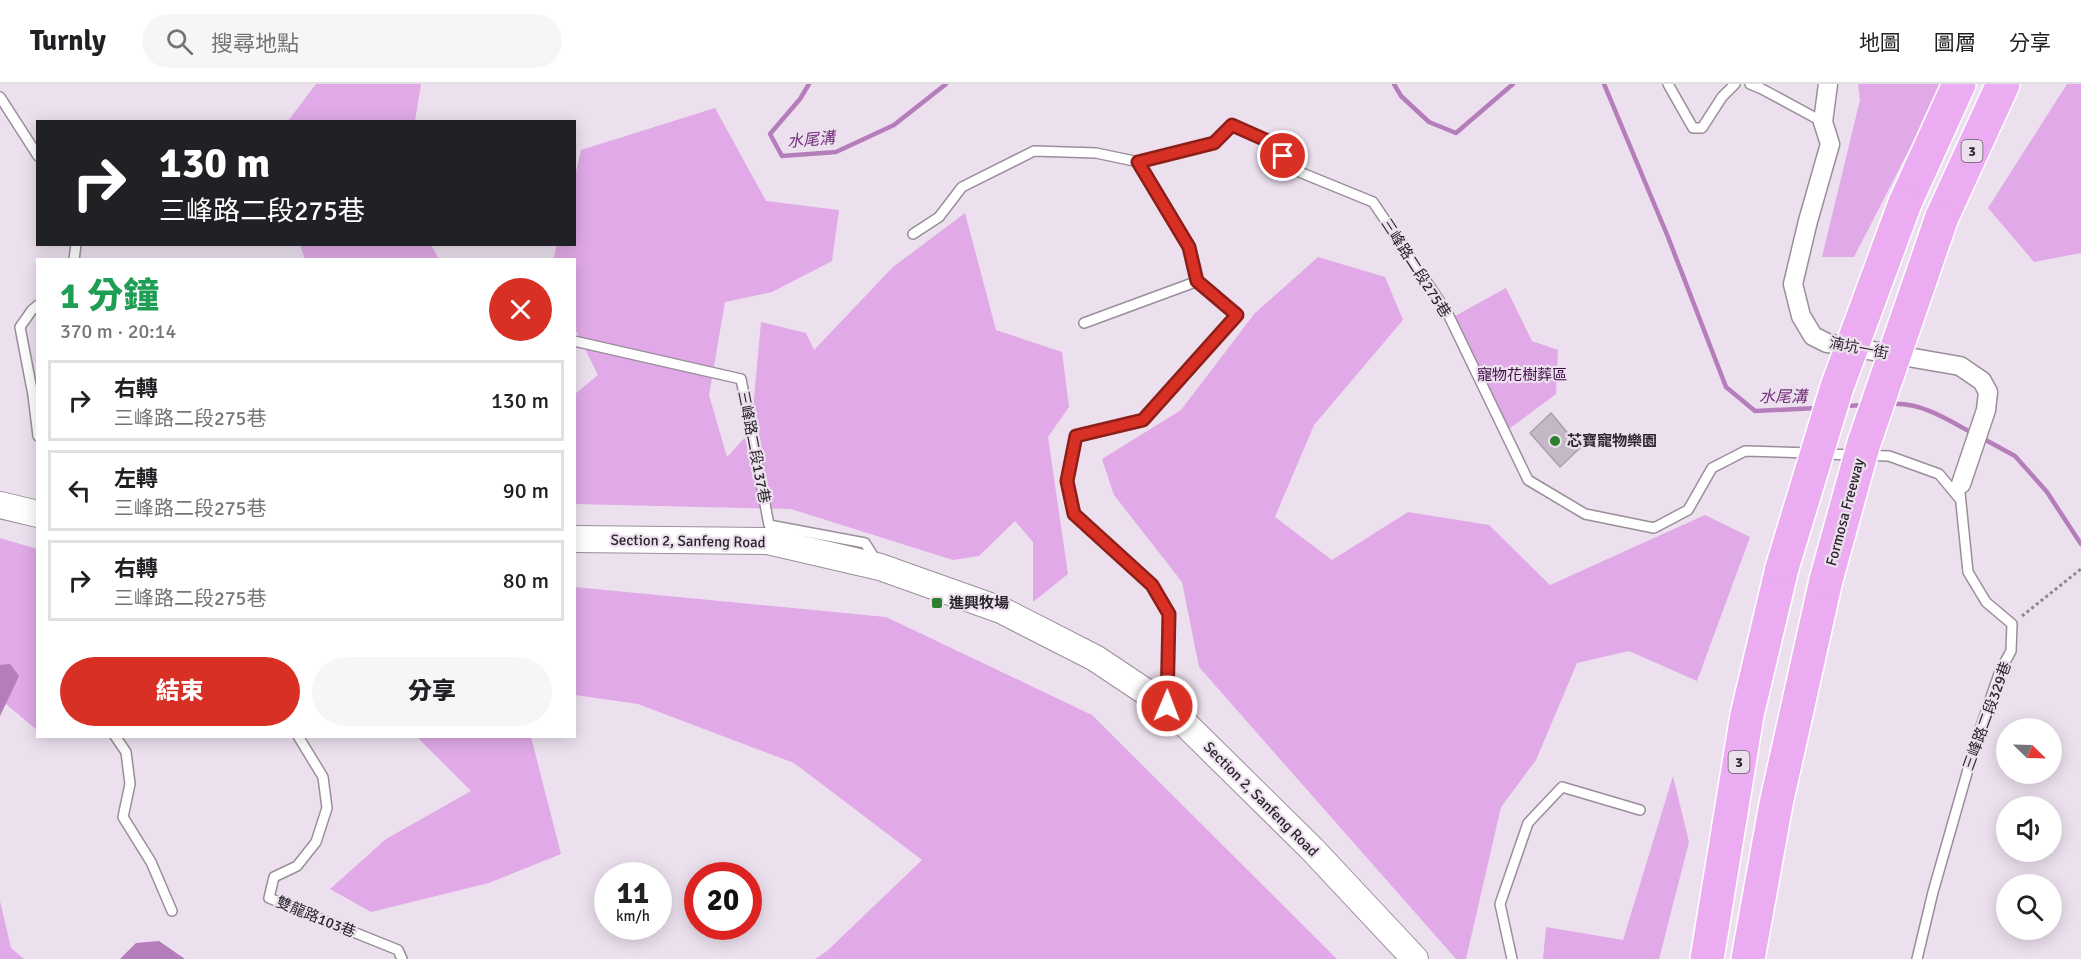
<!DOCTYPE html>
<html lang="zh-TW">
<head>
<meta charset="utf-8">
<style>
  :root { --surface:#fff; --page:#f6f6f6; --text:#202124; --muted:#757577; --line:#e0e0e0; --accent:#d93025 }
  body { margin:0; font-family:Signika,"Noto Sans TC",sans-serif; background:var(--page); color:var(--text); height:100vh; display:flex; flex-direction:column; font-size:22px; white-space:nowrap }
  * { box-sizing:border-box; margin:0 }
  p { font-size:20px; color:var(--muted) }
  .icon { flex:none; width:33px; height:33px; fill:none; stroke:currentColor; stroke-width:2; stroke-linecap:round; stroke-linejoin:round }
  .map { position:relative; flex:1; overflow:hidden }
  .panel { position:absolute; left:36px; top:174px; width:540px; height:480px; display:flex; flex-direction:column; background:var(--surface); border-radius:0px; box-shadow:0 3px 15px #0003 }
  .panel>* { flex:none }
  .banner { position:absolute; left:36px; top:36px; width:540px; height:126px; border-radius:0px; box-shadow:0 3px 15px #0003; background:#202124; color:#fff; overflow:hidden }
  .needle { width:39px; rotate:113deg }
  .controls { position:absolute; left:1996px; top:634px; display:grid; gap:12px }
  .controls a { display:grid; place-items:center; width:66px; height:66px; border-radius:50%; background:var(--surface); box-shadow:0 3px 15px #0003; font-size:30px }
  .speed { position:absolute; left:594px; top:778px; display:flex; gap:12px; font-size:30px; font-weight:700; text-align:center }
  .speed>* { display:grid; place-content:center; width:78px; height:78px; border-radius:50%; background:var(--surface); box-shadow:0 3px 15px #0003; line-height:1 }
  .speed small { font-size:15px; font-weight:400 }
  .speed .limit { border:9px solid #d22; background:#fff; color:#111 }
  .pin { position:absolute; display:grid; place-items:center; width:51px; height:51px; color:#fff; margin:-26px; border:3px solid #fff; border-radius:50%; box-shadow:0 2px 6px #0007 }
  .me { position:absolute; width:66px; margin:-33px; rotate:1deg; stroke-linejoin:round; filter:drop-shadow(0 0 4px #0008) }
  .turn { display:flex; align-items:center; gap:21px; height:126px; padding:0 24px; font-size:27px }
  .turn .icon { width:78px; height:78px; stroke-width:2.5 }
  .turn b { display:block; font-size:42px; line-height:51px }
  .round { display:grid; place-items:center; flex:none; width:63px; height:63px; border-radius:32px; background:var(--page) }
  .overview { display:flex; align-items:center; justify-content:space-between; height:102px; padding:0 24px }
  h1 { font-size:36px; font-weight:800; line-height:45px; color:#1e9e55 }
  .primary-button { display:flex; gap:12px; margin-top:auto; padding:12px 24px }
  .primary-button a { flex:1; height:69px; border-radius:36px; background:var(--accent); color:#fff; font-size:24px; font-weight:800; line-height:69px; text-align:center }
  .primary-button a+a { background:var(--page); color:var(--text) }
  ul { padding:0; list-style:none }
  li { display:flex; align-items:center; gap:18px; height:81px; margin:0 12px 9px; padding:0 12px; border:3px solid var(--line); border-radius:0px }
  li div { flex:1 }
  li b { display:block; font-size:22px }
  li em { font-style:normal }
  header { display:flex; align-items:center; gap:36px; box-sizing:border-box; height:84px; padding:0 30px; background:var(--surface); border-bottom:2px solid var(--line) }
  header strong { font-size:28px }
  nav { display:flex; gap:33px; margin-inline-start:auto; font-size:21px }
  .search { width:420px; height:54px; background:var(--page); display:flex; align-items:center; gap:15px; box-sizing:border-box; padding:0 21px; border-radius:33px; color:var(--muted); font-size:22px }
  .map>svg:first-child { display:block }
  .green { fill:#e1a9e7 }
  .water { fill:#b57ebb }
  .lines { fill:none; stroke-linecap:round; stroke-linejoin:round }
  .stream { stroke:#b57ebb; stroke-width:4.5 }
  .building { fill:#c5b8c6; stroke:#ab9fac; stroke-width:1.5 }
  .lane-casing { stroke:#9a8e9b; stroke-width:12 }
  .street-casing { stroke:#9a8e9b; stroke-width:21 }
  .secondary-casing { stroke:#9a8e9b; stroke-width:28 }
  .highway-casing { stroke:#fff; stroke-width:36 }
  .path { stroke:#8e8690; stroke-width:3; stroke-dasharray:3 3; stroke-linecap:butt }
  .lane { stroke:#fff; stroke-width:9 }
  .street { stroke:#fff; stroke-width:18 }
  .secondary { stroke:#fff; stroke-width:26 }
  .highway { stroke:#ebacf2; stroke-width:33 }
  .highway-bridge-casing { stroke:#fff; stroke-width:36; stroke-linecap:butt }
  .highway-bridge { stroke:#ebacf2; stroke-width:33 }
  .route-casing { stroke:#8d1f18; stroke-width:15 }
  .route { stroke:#d93025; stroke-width:10 }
  .poi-dot { fill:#2c7f2c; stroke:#ece0ee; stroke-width:2 }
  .labels { text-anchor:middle; stroke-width:4.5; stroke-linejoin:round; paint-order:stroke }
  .shield { fill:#ece0ee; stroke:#645e66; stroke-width:1.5 }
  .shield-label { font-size:14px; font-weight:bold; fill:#2a262b }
  .street-label { font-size:15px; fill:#2a262b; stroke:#ece0ee }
  .park-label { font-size:15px; fill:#410d47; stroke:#ece0ee }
  .poi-label { font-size:15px; font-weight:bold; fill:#2a262b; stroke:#ece0ee; text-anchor:start }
  .water-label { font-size:16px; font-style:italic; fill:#73307b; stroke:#ece0ee }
</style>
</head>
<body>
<header>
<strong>Turnly</strong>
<div class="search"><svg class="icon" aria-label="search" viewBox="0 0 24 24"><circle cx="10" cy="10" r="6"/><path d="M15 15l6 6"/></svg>搜尋地點</div>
<nav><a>地圖</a><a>圖層</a><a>分享</a></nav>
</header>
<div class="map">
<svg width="2081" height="875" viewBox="0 0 2081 875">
  <rect width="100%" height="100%" fill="#ece0ee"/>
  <g class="green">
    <polygon points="316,0 421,0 415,37 288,37"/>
    <polygon points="1858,0 1940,0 1912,60 1854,173 1822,173 1860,16"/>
    <polygon points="2067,0 2081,0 2081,169 2034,178 1988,124"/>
    <polygon points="715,24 766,117 839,126 832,177 772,208 725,218 709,311 727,373 751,347 761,238 806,249 814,266 893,183 965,129 996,246 1062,268 1069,323 1048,353 1068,490 1033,518 1033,458 1015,437 979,472 953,476 791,425 575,420 575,310 598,291 575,245 574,176 553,176 557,161 574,160 575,92 581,66"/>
    <polygon points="300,161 431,161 439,175 305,175"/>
    <polygon points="1318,173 1385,193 1403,236 1314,341 1275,433 1332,476 1408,428 1489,441 1550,501 1705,431 1750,453 1697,597 1629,567 1577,579 1536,676 1501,723 1466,875 1456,875 1199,583 1182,498 1114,411 1102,375 1181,326 1255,229"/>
    <polygon points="1506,204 1532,257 1558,266 1556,310 1509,345 1455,232"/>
    <polygon points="0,454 37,465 37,646 0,615"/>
    <polygon points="574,503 886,533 1092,631 1337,875 815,875 827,867 922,776 794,679 638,620 575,611"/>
    <polygon points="417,653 531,653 561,770 489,799 371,828 330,805 386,755 471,707"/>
    <polygon points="1673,692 1689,758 1659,875 1543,875 1546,843 1623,856"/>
    <polygon points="0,817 11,864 24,875 0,875"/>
  </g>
  <g class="water">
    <polygon points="10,580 19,592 0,632 0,581"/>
    <polygon points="159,857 185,875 120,875 136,859"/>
  </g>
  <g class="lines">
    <g class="stream">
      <polyline points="809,0 800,15 770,50 782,72 836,68 894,41 946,0"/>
      <polyline points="1394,0 1401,12 1429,38 1456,49 1513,0"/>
      <polyline points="1604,0 1668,153 1726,303 1755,327 1817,324"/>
      <path d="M1891 320C1921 318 1947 335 1972 349"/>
      <polyline points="1844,322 1865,321"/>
      <polyline points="1982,354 2015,372 2047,408 2081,460"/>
    </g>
  </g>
  <polygon class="building" points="1551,329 1580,364 1560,383 1530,349"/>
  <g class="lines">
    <g class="lane-casing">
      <g id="lane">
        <polyline points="1668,0 1693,44 1702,44 1722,13 1735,0"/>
        <polyline points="1750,0 1762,5 1823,38"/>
        <polyline points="0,13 38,72"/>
        <polyline points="913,150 939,133 962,103 1034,67 1096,69 1139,78"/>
        <polyline points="74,176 76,160"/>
        <polyline points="1198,197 1189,163 1139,78 1214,59 1232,41 1268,57 1297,87 1373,118 1447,228 1528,396 1585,430 1654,444 1688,426 1712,384 1745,367 1810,369"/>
        <polyline points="38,221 32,226 20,243 33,311 38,352"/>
        <polyline points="1084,239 1198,197 1237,231 1143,336 1076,352 1067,397 1074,430 1153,501 1169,530 1167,619"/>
        <polyline points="574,257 741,295 769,441 865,459 877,478"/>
        <polyline points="1823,370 1889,372 1939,390 1959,414"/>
        <polyline points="115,652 126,668 130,700 123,733 151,778 172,827"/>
        <polyline points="298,652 323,693 327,724 316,758 297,782 274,793 269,814 398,866 402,875"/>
        <polyline points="1512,875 1500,820 1528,739 1562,703 1640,726"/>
        <polyline points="1917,875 1933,808 1977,654 2000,587 2011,567 2012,540 1986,518 1968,488 1960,409"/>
      </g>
    </g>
    <g class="street-casing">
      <polyline id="street" points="1828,0 1823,38 1830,60 1808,137 1793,200 1801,232 1813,252 1827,259 1960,282 1982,297 1988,308 1986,326 1961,400"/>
    </g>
    <g class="secondary-casing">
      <g id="secondary">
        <polyline points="0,421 38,430"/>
        <polyline points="574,455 768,457 880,483 1001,526 1095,574 1167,622 1312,765 1415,875"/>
      </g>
    </g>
    <g class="highway-casing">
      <g id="highway">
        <polyline points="1905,119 1959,0"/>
        <polyline points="1942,133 2003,0"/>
        <polyline points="1707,875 1747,631 1782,484"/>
        <polyline points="1748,875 1776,720 1826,496"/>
      </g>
    </g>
    <polyline class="path" points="2022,532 2081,485"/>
    <use href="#lane" class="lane"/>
    <use href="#street" class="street"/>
    <use href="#secondary" class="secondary"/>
    <use href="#highway" class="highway"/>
    <g class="highway-bridge-casing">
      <g id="highway-bridge">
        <polyline points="1782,484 1837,303 1905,119"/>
        <polyline points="1826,496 1864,359 1942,133"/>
      </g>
    </g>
    <use href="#highway-bridge" class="highway-bridge"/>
  </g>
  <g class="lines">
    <g class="route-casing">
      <polyline id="route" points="1167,622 1169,530 1152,501 1074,430 1067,397 1076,352 1143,336 1237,231 1197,197 1189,163 1138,78 1214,59 1232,41 1268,57 1283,72"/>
    </g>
    <use href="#route" class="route"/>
  </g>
  <g class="poi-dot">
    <circle cx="1555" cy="357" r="6"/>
    <rect x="931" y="513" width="12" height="12" rx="3"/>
  </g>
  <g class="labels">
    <g class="shield">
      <rect x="1961.5" y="56" width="21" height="22" rx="4.5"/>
      <rect x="1728.5" y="667" width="21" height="22" rx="4.5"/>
    </g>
    <g class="shield-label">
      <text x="1972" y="72">3</text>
      <text x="1739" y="683">3</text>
    </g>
    <g class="street-label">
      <text transform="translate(1416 184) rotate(57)" y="5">三峰路二段275巷</text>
      <text transform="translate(1859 264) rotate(11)" y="5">湳坑一街</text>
      <text transform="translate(754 363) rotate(79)" y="5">三峰路二段137巷</text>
      <text transform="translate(1845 428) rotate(-75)" y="5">Formosa Freeway</text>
      <text transform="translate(688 457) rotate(1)" y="5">Section 2, Sanfeng Road</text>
      <text transform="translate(1987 632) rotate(-70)" y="5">三峰路二段329巷</text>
      <text transform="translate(1261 715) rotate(45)" y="5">Section 2, Sanfeng Road</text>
      <text transform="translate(316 833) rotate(22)" y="5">雙龍路103巷</text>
    </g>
    <g class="park-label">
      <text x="1522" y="296">寵物花樹葬區</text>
    </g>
    <g class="poi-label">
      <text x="1567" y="362">芯寶寵物樂園</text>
      <text x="949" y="524">進興牧場</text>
    </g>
    <g class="water-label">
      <text transform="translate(811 55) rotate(-5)" y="6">水尾溝</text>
      <text x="1783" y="318">水尾溝</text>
    </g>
  </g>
</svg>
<div class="controls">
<a><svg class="needle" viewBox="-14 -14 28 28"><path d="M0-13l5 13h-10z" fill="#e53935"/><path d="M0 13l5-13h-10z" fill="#757577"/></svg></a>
<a><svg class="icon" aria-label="sound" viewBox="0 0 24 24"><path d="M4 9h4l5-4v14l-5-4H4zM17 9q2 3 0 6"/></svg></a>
<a><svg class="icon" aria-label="search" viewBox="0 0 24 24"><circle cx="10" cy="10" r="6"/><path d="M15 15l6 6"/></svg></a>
</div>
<div class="speed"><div>11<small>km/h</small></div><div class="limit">20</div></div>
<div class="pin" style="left:1283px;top:72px;background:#d93025"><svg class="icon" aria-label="arrive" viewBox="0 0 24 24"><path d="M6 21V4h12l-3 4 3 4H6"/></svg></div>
<svg class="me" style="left:1167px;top:622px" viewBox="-20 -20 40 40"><circle r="17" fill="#d93025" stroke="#fff" stroke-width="3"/><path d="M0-11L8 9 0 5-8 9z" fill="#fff"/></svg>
<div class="banner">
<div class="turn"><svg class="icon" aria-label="right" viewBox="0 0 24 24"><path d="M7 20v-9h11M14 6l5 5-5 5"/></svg><div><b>130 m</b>三峰路二段275巷</div></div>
</div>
<section class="panel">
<div class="overview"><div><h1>1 分鐘</h1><p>370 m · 20:14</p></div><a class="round" style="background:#d93025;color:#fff"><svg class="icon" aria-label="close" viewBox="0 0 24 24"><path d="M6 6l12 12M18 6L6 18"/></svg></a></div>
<ul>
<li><svg class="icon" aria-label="right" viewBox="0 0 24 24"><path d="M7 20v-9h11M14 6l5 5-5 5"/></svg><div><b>右轉</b><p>三峰路二段275巷</p></div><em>130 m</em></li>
<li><svg class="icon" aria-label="left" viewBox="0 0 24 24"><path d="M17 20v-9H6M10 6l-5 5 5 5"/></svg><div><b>左轉</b><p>三峰路二段275巷</p></div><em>90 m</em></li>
<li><svg class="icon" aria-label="right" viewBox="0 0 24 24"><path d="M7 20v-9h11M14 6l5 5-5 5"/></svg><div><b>右轉</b><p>三峰路二段275巷</p></div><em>80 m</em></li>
</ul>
<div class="primary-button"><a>結束</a><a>分享</a></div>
</section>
</div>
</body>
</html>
